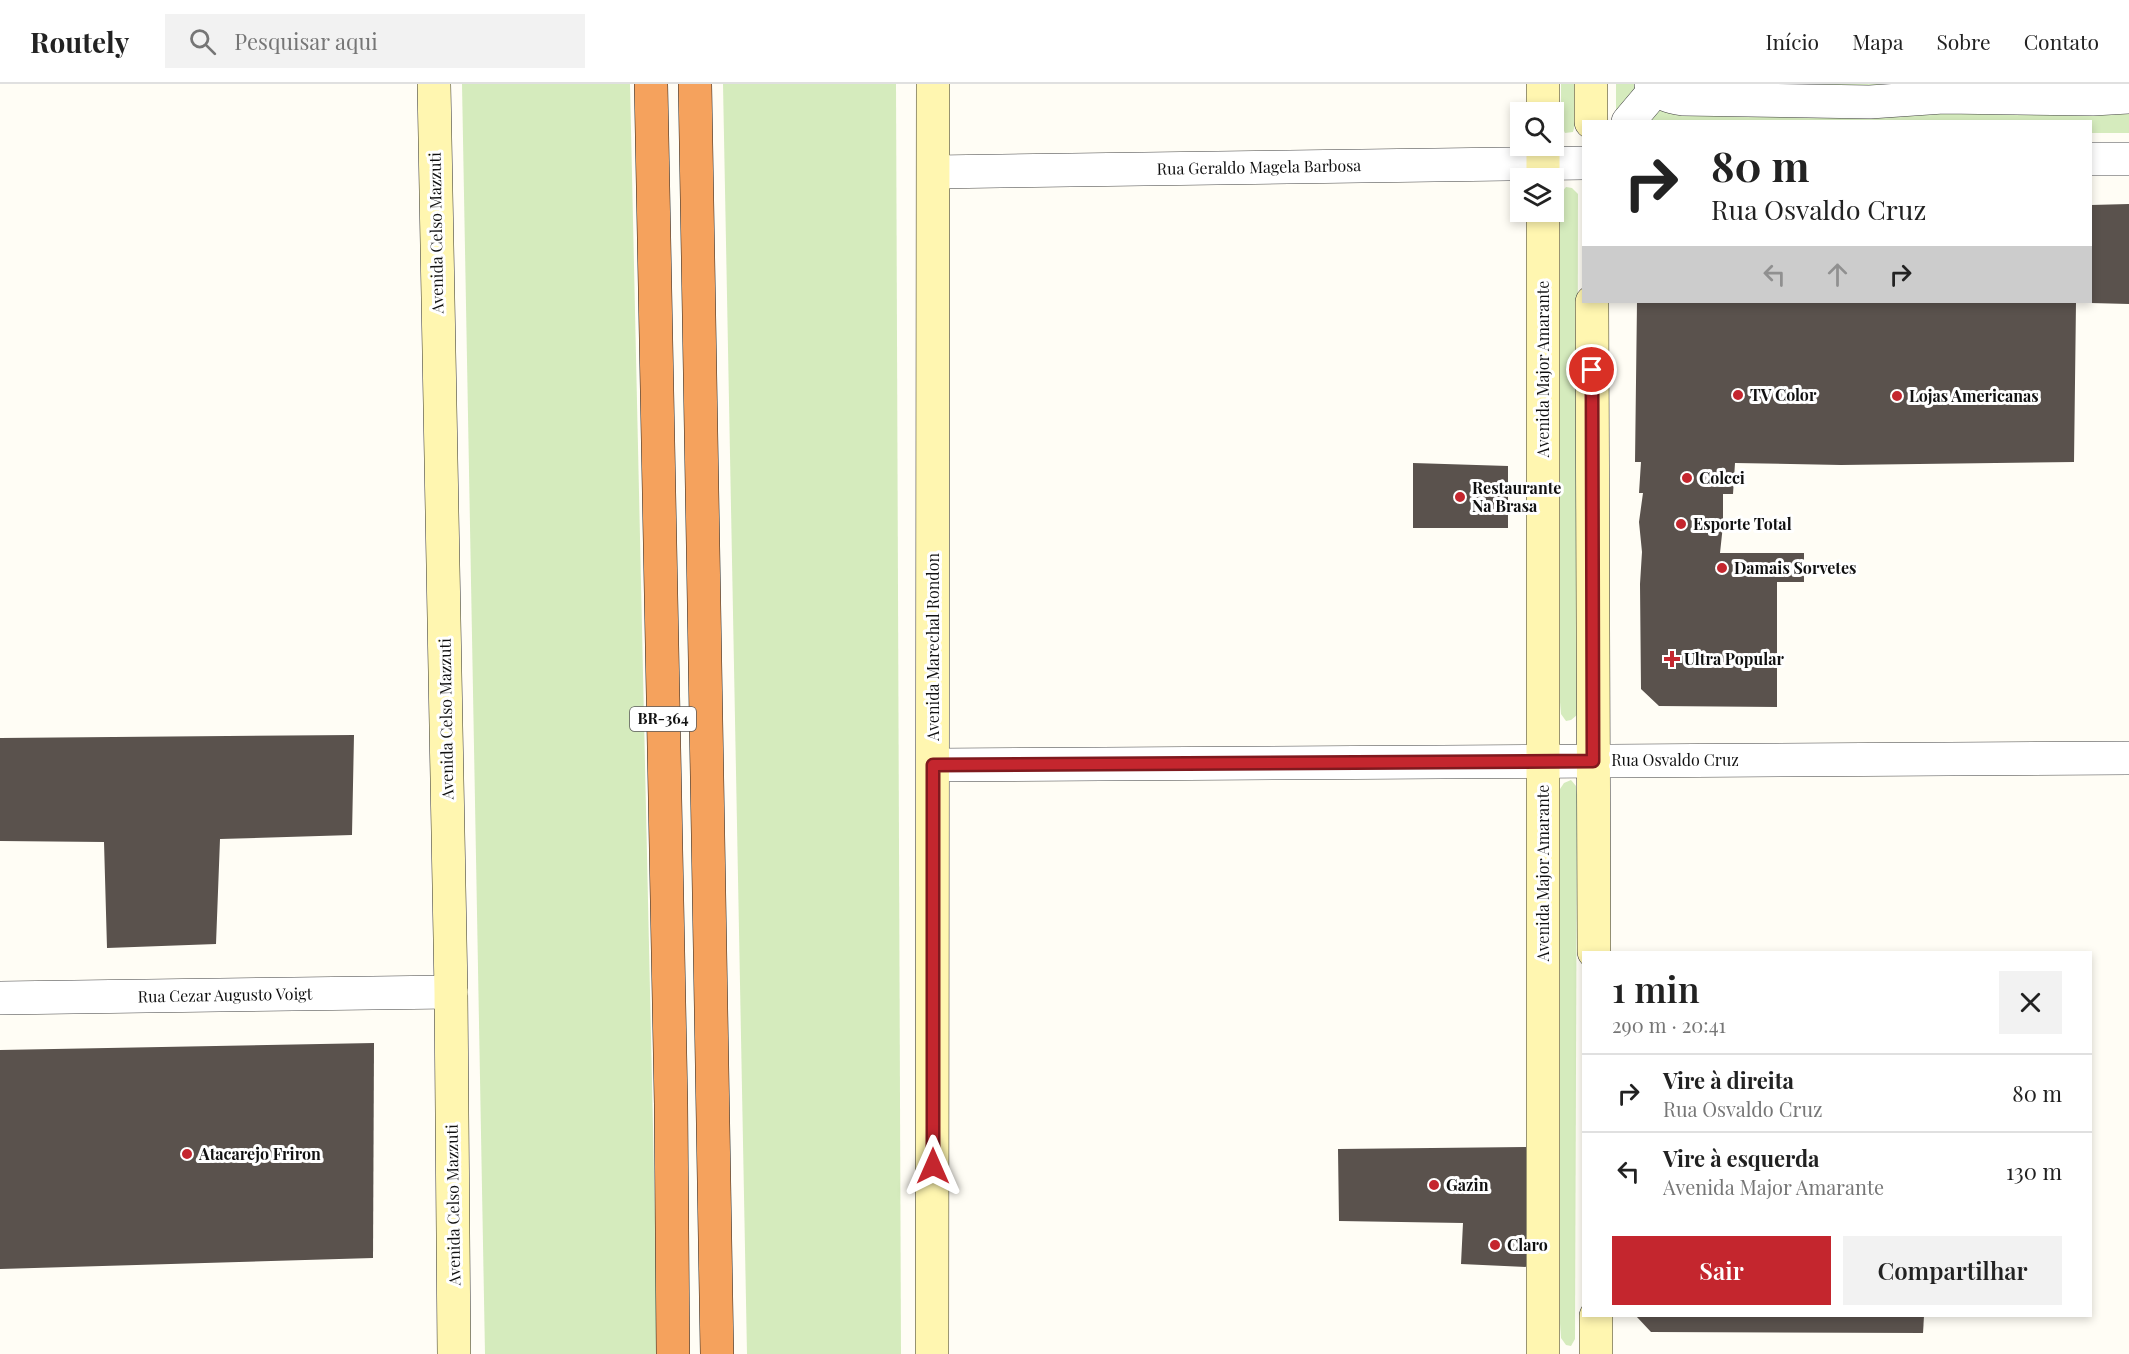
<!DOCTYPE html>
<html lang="pt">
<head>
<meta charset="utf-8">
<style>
  :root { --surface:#fff; --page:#f2f2f2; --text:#222; --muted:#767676; --line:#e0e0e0; --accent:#c4262e }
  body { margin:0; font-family:"Playfair Display",serif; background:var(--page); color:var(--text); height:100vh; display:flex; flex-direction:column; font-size:22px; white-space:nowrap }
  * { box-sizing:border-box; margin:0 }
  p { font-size:20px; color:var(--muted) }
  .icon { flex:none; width:33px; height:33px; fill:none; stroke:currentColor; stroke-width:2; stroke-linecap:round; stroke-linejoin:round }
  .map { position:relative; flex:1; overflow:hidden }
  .sheet { position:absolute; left:1582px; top:867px; width:510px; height:366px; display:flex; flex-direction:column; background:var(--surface); border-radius:0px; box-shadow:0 3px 9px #0003 }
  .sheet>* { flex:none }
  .top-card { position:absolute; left:1582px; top:36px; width:510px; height:183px; border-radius:0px; box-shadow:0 3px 9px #0003; background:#fff; color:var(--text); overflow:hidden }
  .buttons { position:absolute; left:1510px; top:18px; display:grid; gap:12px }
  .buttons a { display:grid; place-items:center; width:54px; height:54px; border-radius:0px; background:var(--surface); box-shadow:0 3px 9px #0003; font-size:30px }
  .pin { position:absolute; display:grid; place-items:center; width:51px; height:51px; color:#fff; margin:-26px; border:3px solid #fff; border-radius:50%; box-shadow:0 2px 6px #0007 }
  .me { position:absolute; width:66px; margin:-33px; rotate:0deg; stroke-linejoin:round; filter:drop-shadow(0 0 4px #0008) }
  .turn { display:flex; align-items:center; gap:21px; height:126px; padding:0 30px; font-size:27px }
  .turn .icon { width:78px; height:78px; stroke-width:2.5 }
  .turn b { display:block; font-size:42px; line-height:51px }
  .lanes { display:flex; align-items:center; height:57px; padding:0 30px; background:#0003; justify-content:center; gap:30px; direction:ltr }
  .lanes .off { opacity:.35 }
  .round { display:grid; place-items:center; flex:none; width:63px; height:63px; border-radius:0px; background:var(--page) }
  .head { display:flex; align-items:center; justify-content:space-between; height:102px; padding:0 30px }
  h1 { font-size:36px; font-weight:600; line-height:45px }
  .button { display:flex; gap:12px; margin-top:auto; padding:12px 30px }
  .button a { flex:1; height:69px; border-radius:0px; background:var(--accent); color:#fff; font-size:24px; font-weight:600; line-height:69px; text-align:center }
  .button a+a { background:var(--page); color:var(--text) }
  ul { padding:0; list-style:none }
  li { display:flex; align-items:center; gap:18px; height:78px; padding:0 30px; border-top:2px solid var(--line) }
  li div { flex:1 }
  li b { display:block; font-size:22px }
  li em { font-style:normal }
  header { display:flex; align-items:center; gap:36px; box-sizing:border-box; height:84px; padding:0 30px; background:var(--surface); border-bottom:2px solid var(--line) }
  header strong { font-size:28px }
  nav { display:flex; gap:33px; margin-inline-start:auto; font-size:21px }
  .search { width:420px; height:54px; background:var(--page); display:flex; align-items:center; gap:15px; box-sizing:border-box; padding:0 21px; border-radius:0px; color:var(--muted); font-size:22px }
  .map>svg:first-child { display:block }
  .green { fill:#d5ebbd }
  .building { fill:#5a524d }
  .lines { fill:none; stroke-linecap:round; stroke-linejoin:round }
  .street-casing { stroke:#444; stroke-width:34 }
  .secondary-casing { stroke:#333; stroke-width:34 }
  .highway-casing { stroke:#222; stroke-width:34 }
  .street { stroke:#fff; stroke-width:33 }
  .secondary { stroke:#fff6b0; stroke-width:33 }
  .highway { stroke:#f5a25d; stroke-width:33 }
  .route-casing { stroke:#7f191e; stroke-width:15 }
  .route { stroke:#c4262e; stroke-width:10 }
  .poi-dot { fill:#c4262e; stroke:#fff; stroke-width:2 }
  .labels { text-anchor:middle; stroke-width:6; stroke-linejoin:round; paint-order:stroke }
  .shield { fill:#fff; stroke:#585858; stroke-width:1.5 }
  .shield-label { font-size:15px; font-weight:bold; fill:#111 }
  .street-label { font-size:16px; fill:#111; stroke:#fff }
  .poi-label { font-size:16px; font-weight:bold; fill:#111; stroke:#fff; text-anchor:start }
</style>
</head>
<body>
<header>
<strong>Routely</strong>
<div class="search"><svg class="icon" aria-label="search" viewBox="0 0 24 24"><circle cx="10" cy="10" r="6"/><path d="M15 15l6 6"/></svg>Pesquisar aqui</div>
<nav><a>Início</a><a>Mapa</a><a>Sobre</a><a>Contato</a></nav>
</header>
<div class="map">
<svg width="2129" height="1270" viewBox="0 0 2129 1270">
  <rect width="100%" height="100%" fill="#fffdf5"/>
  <g class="green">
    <polygon points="462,0 630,0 658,1270 485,1270"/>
    <polygon points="723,0 896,0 901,1270 747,1270"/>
    <polygon points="1561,0 1576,0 1576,37 1573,48 1565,49 1561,41"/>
    <polygon points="1616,0 2129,0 2129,49 2091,49 2091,38 1622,37 1616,32"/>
    <polygon points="1566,103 1572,104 1578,110 1577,631 1571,636 1566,637 1561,630 1559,606 1560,123 1562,108"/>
    <polygon points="1571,696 1576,702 1577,711 1575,1255 1571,1262 1566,1261 1561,1254 1560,1239 1560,705 1564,699"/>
  </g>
  <g class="building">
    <polygon points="2129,120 2129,220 2091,219 2091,121"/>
    <polygon points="1637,218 2076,218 2074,378 1841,381 1735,379 1733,410 1723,410 1723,441 1720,469 1804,469 1804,498 1777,498 1777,623 1659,622 1641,605 1640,500 1642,468 1639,438 1643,409 1639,409 1641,378 1635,378"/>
    <polygon points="1413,379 1508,382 1508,444 1413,444"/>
    <polygon points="354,651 352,751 220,755 216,860 107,864 104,758 0,757 0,654"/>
    <polygon points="374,959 373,1174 0,1185 0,966"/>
    <polygon points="1529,1063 1528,1183 1461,1180 1463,1139 1339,1137 1338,1065"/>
    <polygon points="1636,1232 1924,1232 1923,1249 1651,1248"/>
  </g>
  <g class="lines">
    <g class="street-casing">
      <g id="street">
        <path d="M1651 0C1660 10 1670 13 1683 15L1870 18 1943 13 2093 15 2129 13"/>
        <polyline points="1628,38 1660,0"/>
        <polyline points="2091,75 2129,75"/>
        <polyline points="934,88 1584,79"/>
        <polyline points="933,681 2129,674"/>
        <polyline points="0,914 451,908"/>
      </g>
    </g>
    <g class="secondary-casing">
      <g id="secondary">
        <polyline points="434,0 451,908 454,1270"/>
        <polyline points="1591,0 1591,38"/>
        <polyline points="1543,28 1543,0"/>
        <polyline points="1543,94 1543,62"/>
        <polyline points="1592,218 1594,868"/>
        <polyline points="1596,1232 1596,1270"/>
        <polyline points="932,1270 933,0"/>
        <polyline points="1543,1270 1543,128"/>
      </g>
    </g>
    <g class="highway-casing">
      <g id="highway">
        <polyline points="651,0 671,1020 673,1270"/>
        <polyline points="695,0 717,1270"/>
      </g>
    </g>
    <use href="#street" class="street"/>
    <use href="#secondary" class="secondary"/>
    <use href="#highway" class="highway"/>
  </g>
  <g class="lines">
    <g class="route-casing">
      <polyline id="route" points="933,1082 933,681 1593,677 1592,286"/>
    </g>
    <use href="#route" class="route"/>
  </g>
  <g class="poi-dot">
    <circle cx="1738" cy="311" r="6"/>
    <circle cx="1897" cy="312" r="6"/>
    <circle cx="1687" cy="394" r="6"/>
    <circle cx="1460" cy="413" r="6"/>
    <circle cx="1681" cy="440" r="6"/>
    <circle cx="1722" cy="484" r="6"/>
    <path d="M1669 566h6v6h6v6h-6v6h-6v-6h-6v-6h6z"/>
    <circle cx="187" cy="1070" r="6"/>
    <circle cx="1434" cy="1101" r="6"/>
    <circle cx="1495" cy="1161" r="6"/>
  </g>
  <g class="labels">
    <rect class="shield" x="630" y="623" width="66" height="24" rx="4.5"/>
    <g class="shield-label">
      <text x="663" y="640">BR-364</text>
    </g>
    <g class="street-label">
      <text transform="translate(1259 83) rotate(-1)" y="6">Rua Geraldo Magela Barbosa</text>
      <text transform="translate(436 149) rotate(-91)" y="6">Avenida Celso Mazzuti</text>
      <text transform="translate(1543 285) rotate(-90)" y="6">Avenida Major Amarante</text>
      <text transform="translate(933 563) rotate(-90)" y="6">Avenida Marechal Rondon</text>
      <text transform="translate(446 635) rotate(-91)" y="6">Avenida Celso Mazzuti</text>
      <text x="1675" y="682">Rua Osvaldo Cruz</text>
      <text transform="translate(1543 789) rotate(-90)" y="6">Avenida Major Amarante</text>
      <text transform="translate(225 911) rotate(-1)" y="6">Rua Cezar Augusto Voigt</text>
      <text transform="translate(453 1121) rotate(-91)" y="6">Avenida Celso Mazzuti</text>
    </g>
    <g class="poi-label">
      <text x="1750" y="317">TV Color</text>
      <text x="1909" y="318">Lojas Americanas</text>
      <text x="1699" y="400">Colcci</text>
      <text x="1472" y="410">Restaurante<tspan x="1472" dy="18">Na Brasa</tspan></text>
      <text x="1693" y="446">Esporte Total</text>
      <text x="1734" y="490">Damais Sorvetes</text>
      <text x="1684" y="581">Ultra Popular</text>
      <text x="199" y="1076">Atacarejo Friron</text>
      <text x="1446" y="1107">Gazin</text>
      <text x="1507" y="1167">Claro</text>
    </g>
  </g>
</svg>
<div class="buttons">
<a><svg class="icon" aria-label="search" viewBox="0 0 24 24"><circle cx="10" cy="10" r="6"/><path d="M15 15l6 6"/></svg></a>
<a><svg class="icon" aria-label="layers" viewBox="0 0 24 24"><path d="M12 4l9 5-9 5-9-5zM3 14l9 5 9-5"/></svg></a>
</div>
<div class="pin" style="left:1592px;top:286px;background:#d93025"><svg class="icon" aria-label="arrive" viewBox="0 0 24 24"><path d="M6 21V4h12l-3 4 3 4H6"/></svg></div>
<svg class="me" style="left:933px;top:1082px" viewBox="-20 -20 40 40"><path d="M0-17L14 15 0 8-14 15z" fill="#c4262e" stroke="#fff" stroke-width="4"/></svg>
<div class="top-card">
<div class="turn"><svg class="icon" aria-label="right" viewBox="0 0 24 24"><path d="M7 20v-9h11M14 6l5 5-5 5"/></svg><div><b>80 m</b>Rua Osvaldo Cruz</div></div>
<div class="lanes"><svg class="icon off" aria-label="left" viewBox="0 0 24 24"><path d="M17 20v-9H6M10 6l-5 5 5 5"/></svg><svg class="icon off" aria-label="ahead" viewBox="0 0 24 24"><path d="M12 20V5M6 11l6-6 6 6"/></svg><svg class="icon" aria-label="right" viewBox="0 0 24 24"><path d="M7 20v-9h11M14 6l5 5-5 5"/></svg></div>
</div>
<section class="sheet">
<div class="head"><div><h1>1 min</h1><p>290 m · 20:41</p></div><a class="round"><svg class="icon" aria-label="close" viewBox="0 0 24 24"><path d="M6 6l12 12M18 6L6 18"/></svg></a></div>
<ul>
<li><svg class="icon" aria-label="right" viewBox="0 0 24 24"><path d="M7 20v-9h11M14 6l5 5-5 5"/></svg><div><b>Vire à direita</b><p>Rua Osvaldo Cruz</p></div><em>80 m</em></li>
<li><svg class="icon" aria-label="left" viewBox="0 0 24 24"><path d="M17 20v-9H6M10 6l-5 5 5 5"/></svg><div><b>Vire à esquerda</b><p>Avenida Major Amarante</p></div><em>130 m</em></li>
</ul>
<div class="button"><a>Sair</a><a>Compartilhar</a></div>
</section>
</div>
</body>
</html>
